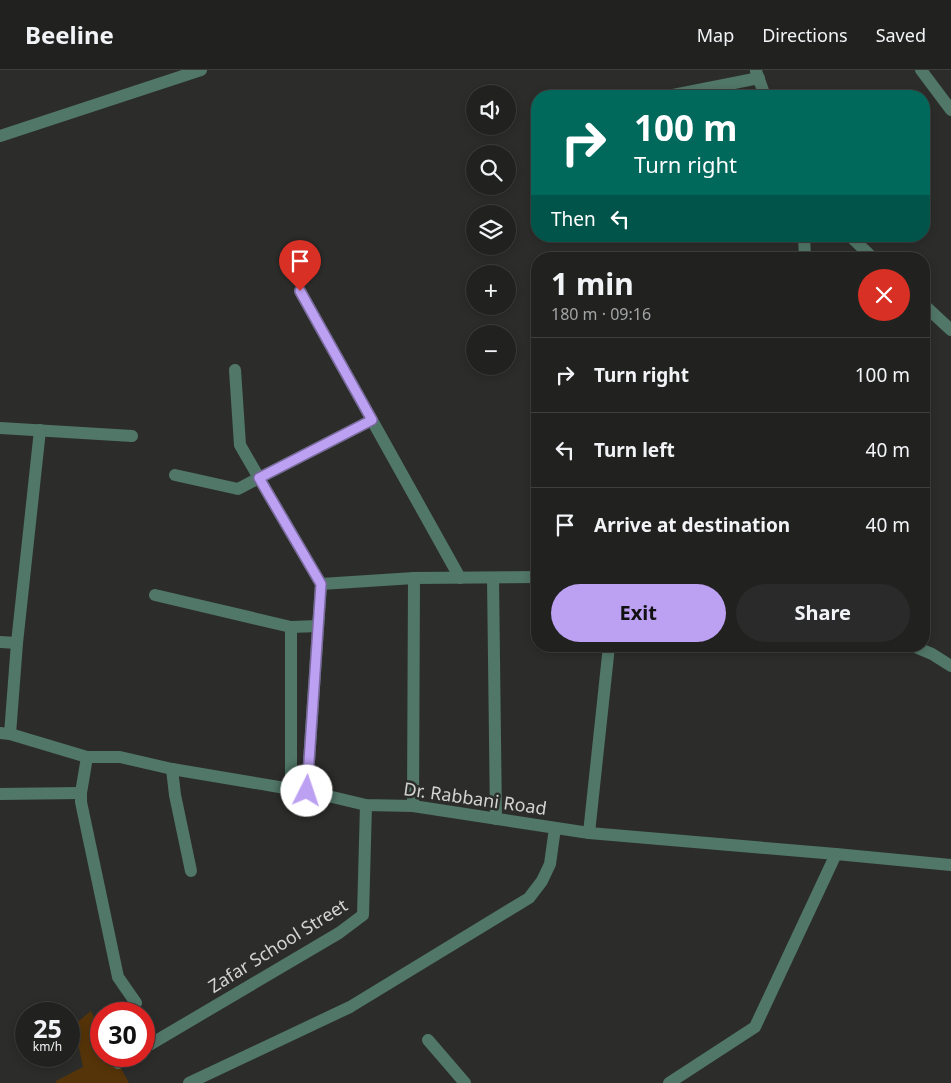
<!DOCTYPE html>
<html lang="en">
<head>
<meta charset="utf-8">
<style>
  :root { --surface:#212220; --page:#292a29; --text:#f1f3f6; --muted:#a2a4a5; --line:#3e3f3e; --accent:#bca0f2 }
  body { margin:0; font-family:"Noto Sans",sans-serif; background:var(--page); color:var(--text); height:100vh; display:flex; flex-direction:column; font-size:19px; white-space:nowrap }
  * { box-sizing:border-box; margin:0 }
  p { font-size:16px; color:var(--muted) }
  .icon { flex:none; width:28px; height:28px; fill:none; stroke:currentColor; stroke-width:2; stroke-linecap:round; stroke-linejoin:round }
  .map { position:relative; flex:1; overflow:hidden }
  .sheet { position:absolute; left:531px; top:182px; width:399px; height:400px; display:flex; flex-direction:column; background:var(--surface); border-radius:20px; box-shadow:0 2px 8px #0003,0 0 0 1px var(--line) }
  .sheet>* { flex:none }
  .banner { position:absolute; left:531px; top:20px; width:399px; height:152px; border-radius:20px; box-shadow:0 2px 8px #0003,0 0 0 1px var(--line); background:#00695c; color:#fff; overflow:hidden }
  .tools { position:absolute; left:466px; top:15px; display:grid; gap:10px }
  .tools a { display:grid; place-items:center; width:50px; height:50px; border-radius:50%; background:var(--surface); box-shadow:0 2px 8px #0003,0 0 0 1px var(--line); font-size:25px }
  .speed { position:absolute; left:15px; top:932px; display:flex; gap:10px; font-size:25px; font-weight:700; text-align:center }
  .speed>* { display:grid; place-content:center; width:65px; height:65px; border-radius:50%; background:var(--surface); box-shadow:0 2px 8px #0003,0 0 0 1px var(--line); line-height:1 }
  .speed small { font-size:12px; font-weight:400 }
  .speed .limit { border:8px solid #d22; background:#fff; color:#111 }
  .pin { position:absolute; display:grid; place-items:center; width:42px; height:42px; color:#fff; margin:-51px -21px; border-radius:50% 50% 50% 0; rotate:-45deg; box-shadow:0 0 5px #0007 }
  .pin .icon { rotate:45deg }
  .me { position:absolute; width:55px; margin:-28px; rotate:4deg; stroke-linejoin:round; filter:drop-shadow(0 0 4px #0008) }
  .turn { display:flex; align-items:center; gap:18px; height:105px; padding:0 20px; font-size:22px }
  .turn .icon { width:65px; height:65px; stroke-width:2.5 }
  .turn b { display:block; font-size:35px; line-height:42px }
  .then { display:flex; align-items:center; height:48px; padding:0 20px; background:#0003; gap:10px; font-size:19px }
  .round { display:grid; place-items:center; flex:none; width:52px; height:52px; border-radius:26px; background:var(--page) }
  .headline { display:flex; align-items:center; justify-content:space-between; height:85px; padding:0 20px }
  h1 { font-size:30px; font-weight:700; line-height:38px }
  .primary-button { display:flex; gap:10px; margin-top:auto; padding:10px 20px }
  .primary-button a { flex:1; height:58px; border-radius:30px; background:var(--accent); color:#111; font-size:20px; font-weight:700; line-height:58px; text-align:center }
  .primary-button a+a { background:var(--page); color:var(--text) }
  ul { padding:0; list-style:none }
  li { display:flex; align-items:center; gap:15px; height:75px; padding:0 20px; border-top:1px solid var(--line) }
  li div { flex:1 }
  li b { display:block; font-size:19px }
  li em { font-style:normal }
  header { display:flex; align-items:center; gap:30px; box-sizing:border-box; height:70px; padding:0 25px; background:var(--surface); border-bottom:1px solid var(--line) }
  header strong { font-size:24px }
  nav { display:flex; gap:28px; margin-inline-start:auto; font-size:18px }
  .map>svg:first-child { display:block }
  .green { fill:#563409 }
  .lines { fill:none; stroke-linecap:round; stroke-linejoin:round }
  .minor { stroke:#517769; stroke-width:12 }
  .route-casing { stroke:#7a689d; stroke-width:12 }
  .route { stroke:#bca0f2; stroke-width:9 }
  .labels { text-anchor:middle; stroke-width:5; stroke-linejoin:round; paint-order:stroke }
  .street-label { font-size:18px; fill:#d2d3d2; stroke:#2c2d2b }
</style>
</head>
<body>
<header>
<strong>Beeline</strong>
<nav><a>Map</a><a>Directions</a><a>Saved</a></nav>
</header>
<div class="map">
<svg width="951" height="1013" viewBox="0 0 951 1013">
  <rect width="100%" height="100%" fill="#2c2d2b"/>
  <polygon class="green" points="91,941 101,961 101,986 114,986 129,1013 56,1013 56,1011 83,997 74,955"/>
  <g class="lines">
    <g class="minor">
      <polyline points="921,0 951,40"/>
      <polyline points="756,1 765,26"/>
      <polyline points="668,26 759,8"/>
      <polyline points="0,66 201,0"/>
      <polyline points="804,166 805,189"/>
      <polyline points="850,166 874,189"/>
      <polyline points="300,221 460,508"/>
      <polyline points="924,235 951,260"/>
      <polyline points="235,300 240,375 259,408 372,350"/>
      <polyline points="0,358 132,366"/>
      <polyline points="175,405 238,419 259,408 321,514 307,721"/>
      <polyline points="493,508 496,749"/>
      <polyline points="321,514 414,508 538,507"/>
      <polyline points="155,525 291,557 291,719"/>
      <polyline points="291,557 318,556"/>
      <polyline points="0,572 17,573"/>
      <polyline points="913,576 932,584 951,596"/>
      <polyline points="0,663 10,664 87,687 120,687 172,699 291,719 307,721 366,735 413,736 589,763 836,784 951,795"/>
      <polyline points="10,664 17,573 40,360"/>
      <polyline points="87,687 81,723 81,732 118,907 136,933"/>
      <polyline points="172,699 175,725 191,801"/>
      <polyline points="0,724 81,723"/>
      <polyline points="413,736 414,508"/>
      <polyline points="589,763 609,576"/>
      <polyline points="428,970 465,1013"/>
      <polyline points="144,978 339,863 363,845 366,735"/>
      <polyline points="118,993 130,986"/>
      <polyline points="189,1013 350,937 529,828 542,811 550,794 555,758"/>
      <polyline points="669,1013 755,957 836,784"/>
    </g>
  </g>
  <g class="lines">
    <g class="route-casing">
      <polyline id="route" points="300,221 372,350 259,408 321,514 307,721"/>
    </g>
    <use href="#route" class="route"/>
  </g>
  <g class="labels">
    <g class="street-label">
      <text transform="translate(475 729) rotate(8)" y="6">Dr. Rabbani Road</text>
      <text transform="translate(278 876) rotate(-32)" y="6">Zafar School Street</text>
    </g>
  </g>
</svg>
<div class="tools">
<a><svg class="icon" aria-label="sound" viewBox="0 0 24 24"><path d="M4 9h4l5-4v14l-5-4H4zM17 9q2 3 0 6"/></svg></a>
<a><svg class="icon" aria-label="search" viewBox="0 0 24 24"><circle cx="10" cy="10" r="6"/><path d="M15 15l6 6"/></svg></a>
<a><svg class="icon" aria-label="layers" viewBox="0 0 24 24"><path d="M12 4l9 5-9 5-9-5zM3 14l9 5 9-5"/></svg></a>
<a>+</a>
<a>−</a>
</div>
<div class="speed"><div>25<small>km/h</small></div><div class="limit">30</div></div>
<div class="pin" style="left:300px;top:221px;background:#d93025"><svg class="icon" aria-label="arrive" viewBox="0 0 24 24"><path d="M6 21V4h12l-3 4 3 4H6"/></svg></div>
<svg class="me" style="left:307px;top:721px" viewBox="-20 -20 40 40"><circle r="19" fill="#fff"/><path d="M0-13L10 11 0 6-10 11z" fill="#bca0f2"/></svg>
<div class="banner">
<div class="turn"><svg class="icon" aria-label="right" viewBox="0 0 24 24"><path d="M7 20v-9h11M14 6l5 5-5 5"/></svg><div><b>100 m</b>Turn right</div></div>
<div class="then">Then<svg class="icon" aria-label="left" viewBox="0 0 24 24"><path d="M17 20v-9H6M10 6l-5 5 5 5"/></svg></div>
</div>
<section class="sheet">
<div class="headline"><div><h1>1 min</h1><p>180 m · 09:16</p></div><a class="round" style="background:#d93025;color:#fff"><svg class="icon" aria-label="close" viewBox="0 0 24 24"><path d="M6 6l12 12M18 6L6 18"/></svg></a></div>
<ul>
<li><svg class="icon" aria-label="right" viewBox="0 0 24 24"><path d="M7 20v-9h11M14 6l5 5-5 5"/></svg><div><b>Turn right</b></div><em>100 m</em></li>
<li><svg class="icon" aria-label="left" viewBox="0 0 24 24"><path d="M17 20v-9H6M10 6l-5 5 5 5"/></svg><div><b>Turn left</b></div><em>40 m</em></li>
<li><svg class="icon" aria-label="arrive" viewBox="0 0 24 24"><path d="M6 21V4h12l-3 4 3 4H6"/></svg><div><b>Arrive at destination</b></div><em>40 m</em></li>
</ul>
<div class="primary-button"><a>Exit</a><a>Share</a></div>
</section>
</div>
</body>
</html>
